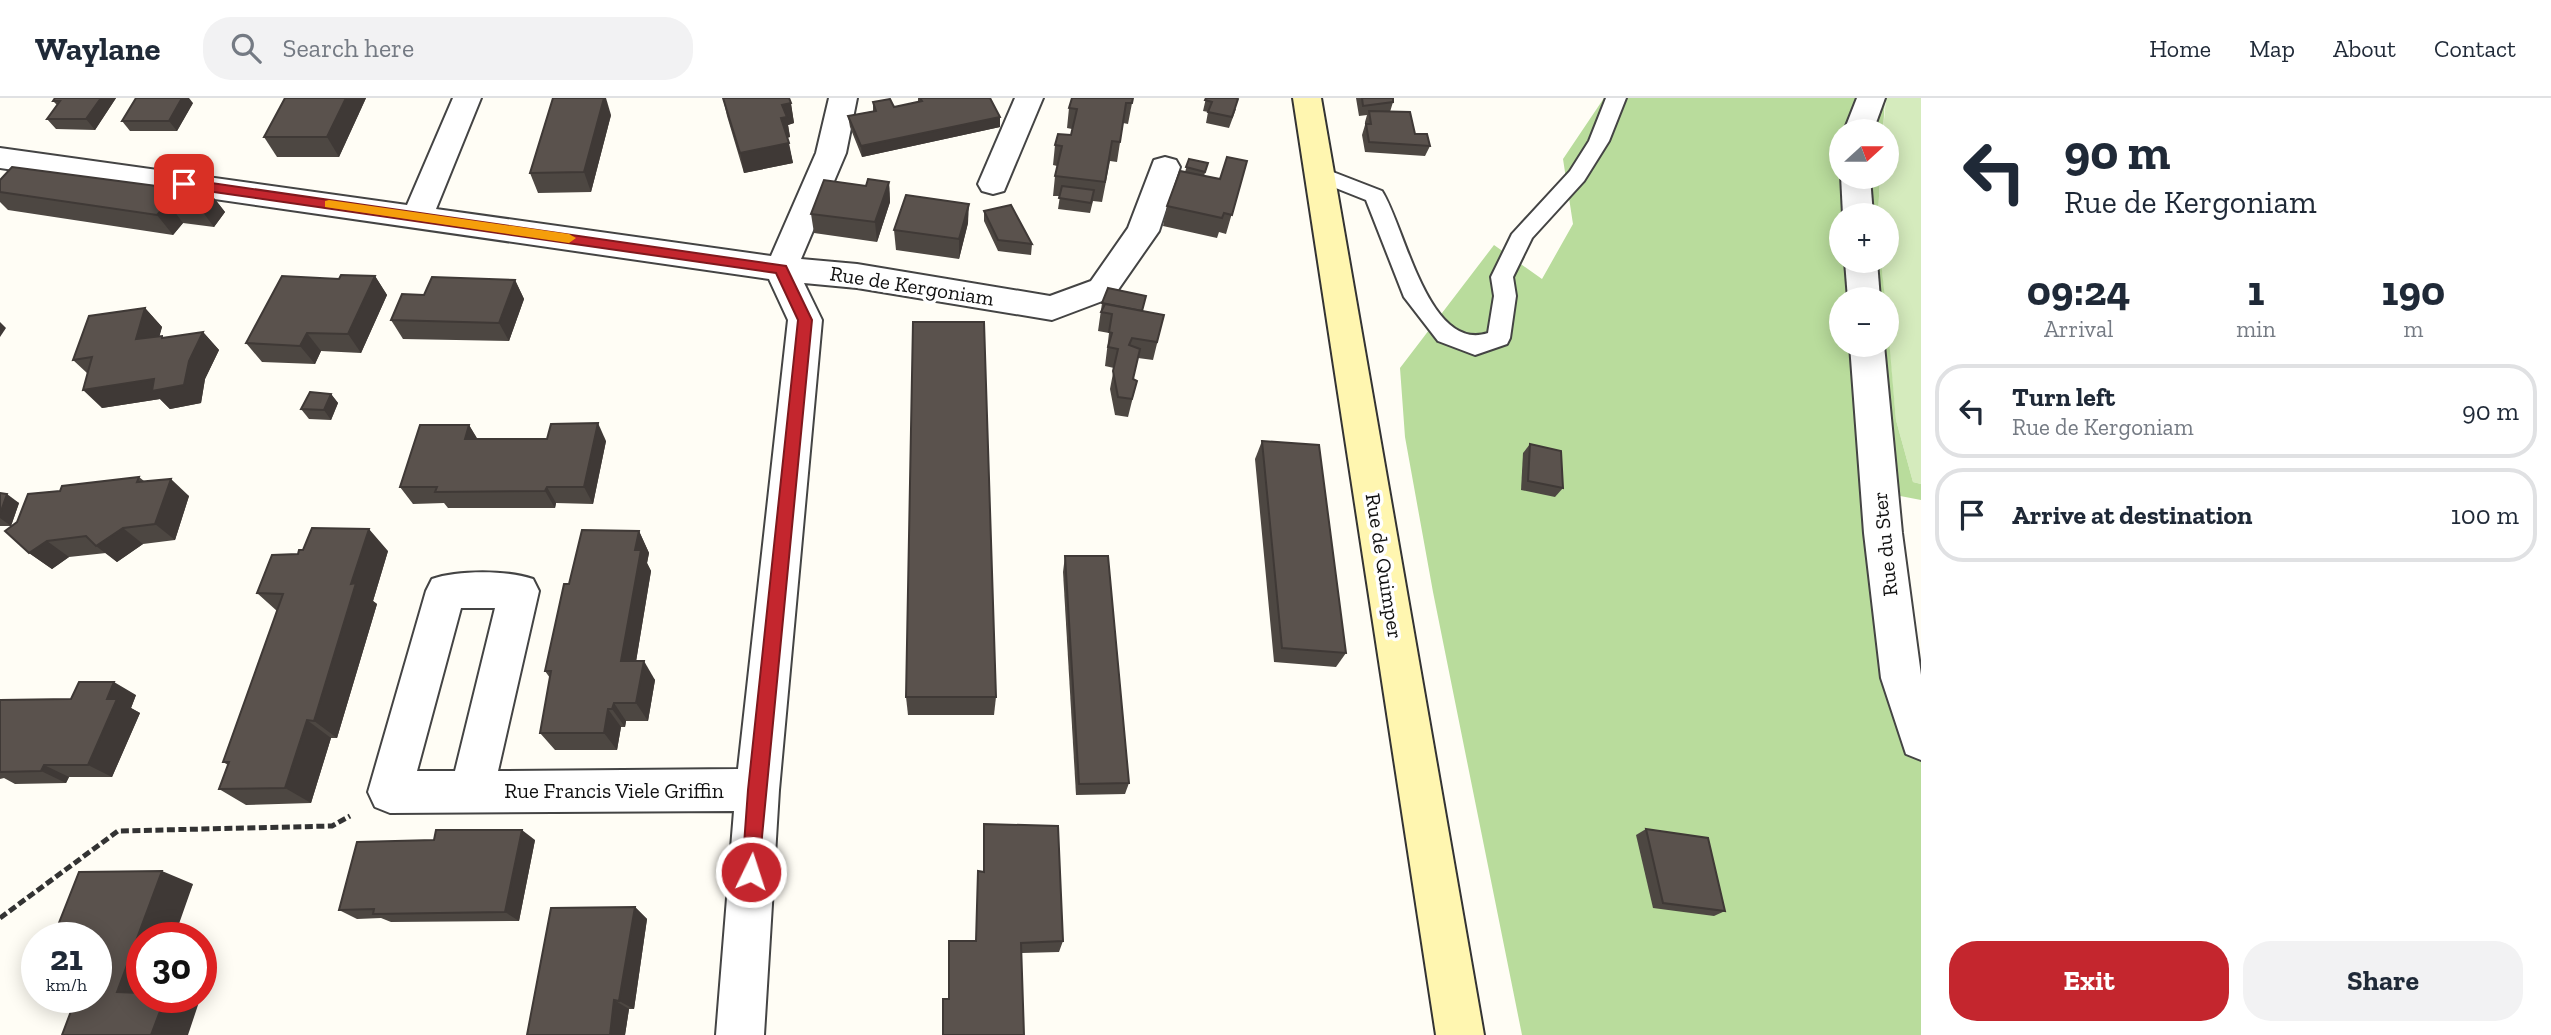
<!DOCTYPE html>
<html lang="en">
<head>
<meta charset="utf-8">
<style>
  :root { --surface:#fff; --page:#f2f2f3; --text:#1f2937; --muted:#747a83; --line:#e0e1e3; --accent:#c4262e }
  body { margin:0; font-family:"Zilla Slab",serif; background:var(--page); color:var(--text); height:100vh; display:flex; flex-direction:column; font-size:26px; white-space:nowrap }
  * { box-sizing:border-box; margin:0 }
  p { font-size:23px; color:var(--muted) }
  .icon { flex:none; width:38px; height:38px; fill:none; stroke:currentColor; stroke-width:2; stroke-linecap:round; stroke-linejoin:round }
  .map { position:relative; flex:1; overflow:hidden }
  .side { display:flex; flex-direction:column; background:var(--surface); width:630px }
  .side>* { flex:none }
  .guide { background:#fff; color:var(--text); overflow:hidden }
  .needle { width:46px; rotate:69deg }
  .buttons { position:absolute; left:1829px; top:21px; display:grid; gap:14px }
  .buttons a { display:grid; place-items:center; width:70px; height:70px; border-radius:50%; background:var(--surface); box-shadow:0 4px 18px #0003; font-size:35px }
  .speed { position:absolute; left:21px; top:824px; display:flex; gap:14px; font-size:35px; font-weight:700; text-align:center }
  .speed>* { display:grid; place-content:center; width:91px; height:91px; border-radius:50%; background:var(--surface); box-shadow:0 4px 18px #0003; line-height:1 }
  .speed small { font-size:18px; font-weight:400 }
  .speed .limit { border:10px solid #d22; background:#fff; color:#111 }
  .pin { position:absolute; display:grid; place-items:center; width:60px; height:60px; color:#fff; margin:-30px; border-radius:14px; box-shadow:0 4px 10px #0006 }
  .me { position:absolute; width:77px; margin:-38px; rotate:4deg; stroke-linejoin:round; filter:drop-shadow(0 0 5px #0008) }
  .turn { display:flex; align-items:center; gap:24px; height:147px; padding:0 28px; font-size:32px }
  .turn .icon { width:91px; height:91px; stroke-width:2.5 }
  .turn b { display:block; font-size:49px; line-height:60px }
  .eta { display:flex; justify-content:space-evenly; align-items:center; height:119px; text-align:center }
  .eta b { font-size:42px; font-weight:700; line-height:49px }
  .primary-button { display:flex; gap:14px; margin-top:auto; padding:14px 28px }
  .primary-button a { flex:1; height:80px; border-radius:28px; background:var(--accent); color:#fff; font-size:28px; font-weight:700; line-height:80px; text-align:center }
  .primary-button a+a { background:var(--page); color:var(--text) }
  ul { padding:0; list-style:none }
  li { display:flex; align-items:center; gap:21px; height:94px; margin:0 14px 10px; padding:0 14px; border:4px solid var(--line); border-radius:28px }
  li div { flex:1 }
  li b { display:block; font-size:26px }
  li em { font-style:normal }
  header { display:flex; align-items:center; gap:42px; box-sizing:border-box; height:98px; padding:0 35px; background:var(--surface); border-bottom:2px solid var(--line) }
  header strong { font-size:33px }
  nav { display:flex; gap:38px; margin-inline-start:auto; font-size:24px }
  .search { width:490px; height:63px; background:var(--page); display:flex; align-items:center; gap:18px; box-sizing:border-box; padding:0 24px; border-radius:28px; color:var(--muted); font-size:26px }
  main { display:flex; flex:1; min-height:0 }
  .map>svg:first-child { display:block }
  .green { fill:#d5ebbd }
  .forest { fill:#b9dc9c }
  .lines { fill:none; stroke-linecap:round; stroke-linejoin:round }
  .service-casing { stroke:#444; stroke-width:4 }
  .minor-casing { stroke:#444; stroke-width:4 }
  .secondary-casing { stroke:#333; stroke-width:4 }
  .path { stroke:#333; stroke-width:5; stroke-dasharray:8 3.5; stroke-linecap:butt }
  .service { fill:#fff; fill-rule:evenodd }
  .minor { fill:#fff; fill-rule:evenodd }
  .secondary { fill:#fff6b0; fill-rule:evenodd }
  .wall { fill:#4d4742 }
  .shaded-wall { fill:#3f3936 }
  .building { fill:#5a524d; stroke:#3f3936; stroke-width:2 }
  .route { fill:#c4262e; stroke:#7f191e; stroke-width:2 }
  .slow { fill:#f59e0b }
  .labels { text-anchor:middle; stroke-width:7; stroke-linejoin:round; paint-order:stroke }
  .street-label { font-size:21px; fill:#111; stroke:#fff }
</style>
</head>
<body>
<header>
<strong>Waylane</strong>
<div class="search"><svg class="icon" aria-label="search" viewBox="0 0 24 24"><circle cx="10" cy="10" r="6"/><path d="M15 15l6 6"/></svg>Search here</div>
<nav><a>Home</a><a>Map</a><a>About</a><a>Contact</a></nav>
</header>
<main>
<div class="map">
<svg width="1921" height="937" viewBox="0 0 1921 937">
  <rect width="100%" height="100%" fill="#fffdf5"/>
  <polygon class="green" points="1886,0 1921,0 1921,386 1913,384 1896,322 1881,163 1886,163 1886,117 1878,117 1880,79 1886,79 1886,33 1883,33"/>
  <polygon class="forest" points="1604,0 1885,0 1883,33 1841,33 1841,79 1880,79 1878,117 1841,117 1841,163 1881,163 1885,201 1841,201 1841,247 1886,247 1887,218 1896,322 1913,384 1921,386 1921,402 1895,397 1921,593 1921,937 1522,937 1433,494 1405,339 1400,270 1494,147 1542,181 1573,126 1563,61"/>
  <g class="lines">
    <g class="service-casing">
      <path id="service" d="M1606 0H1626L1609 43 1584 83 1532 140 1513 179 1516 198 1510 240 1507 246 1475 257 1438 243 1404 199 1366 102 1313 81 1310 76 1313 71 1320 69 1382 93C1405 129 1428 255 1488 235L1494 198 1491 179 1512 136 1570 73 1589 43Z"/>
    </g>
    <g class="minor-casing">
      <g id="minor">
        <path d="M453 0H481L436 111 771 158 816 55 829 0H857L846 55 801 161 857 166 1050 198 1091 183 1128 130 1154 62 1165 59 1176 62 1180 69 1159 133 1113 199 1052 222 857 190 804 185 822 222 779 692 764 937H716L734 713 390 715 375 709 368 694 426 493 432 481C457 472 508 472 533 481L539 493 498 673 738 671 788 222 769 181 0 70V50L407 107ZM461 510H495L455 673H417Z"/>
        <polygon points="1015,0 1043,0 1004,93 993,96 982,93 978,86"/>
        <polygon points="1857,0 1885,0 1873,33 1844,33"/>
        <polygon points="1841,77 1870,79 1873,117 1843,117"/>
        <polygon points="1845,163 1877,163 1880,201 1848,201"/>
        <polygon points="1850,247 1884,247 1902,435 1921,577 1921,662 1906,656 1881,580 1864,435"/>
      </g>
    </g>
    <g class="secondary-casing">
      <polygon id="secondary" points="1293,0 1321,0 1484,937 1436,937"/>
    </g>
    <polyline class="path" points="0,820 118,733 332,728 350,718"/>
    <use href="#service" class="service"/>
    <use href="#minor" class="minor"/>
    <use href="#secondary" class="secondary"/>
  </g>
  <g class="wall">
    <polygon points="55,0 116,0 95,32 56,31 47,21 57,7 53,3"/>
    <polygon points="285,0 366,0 339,59 277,59 264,39"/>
    <polygon points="723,0 791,1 790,1 794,25 788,27 790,39 787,40 793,65 744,75 727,18"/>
    <polygon points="918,0 990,0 1000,29 862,59 850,29 848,18 873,13 873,4 894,9 918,4"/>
    <polygon points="1133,0 1128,26 1123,25 1117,64 1110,63 1102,104 1093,103 1090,115 1058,111 1060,98 1053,98 1055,78 1057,68 1053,67 1055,47 1071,37 1072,31 1067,30 1069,10"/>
    <polygon points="1206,0 1236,11 1229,30 1206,25 1208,14 1203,13"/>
    <polygon points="1356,0 1393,0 1393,4 1390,14 1430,48 1425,58 1365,54 1362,37 1365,27 1365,24 1367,17 1359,18"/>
    <polygon points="193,5 177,33 130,33 122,23"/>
    <polygon points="611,17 591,94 538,95 530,75"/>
    <polygon points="1189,61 1208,65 1204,78 1220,81 1247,63 1226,136 1219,134 1217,140 1163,128 1167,108 1185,74"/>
    <polygon points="0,82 210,95 225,114 214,129 183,125 173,137 8,112 0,104"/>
    <polygon points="889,84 890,104 877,144 814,135 811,116"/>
    <polygon points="984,113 1032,146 1031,157 998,153 984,123"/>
    <polygon points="968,125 959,161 896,152 894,132"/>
    <polygon points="375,178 387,197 361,255 321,253 315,266 262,264 246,245 339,181"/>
    <polygon points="515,182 524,201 509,243 403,241 391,222"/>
    <polygon points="1102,205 1164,217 1153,262 1138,260 1133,281 1137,283 1128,319 1115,317 1110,291 1114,270 1105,268 1109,235 1098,233"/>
    <polygon points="145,210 162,229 159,238 162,238 164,240 203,234 219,252 205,281 201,305 170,311 160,301 102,310 87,275 73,262"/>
    <polygon points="331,296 338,305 331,322 309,321 301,311"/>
    <polygon points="469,327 477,341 606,343 593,406 556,405 555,410 448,410 444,405 413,406 400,389"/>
    <polygon points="1262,343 1346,555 1336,569 1274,564 1255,361"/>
    <polygon points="1530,346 1563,390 1555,399 1521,392 1523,355"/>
    <polygon points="139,379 144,383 189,398 175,442 143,446 117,464 106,455 69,459 52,471 29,455 60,393"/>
    <polygon points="0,395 19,405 11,428 0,428"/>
    <polygon points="639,433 649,455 647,465 651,473 636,563 655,582 648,623 626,623 625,629 621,629 617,652 555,652 540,635 550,580 545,573 569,486"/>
    <polygon points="388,453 373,503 377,506 337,640 331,640 311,705 246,707 219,691 228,667 223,664 277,513 257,495"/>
    <polygon points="1065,458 1129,685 1125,696 1076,697 1063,474"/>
    <polygon points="136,597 131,610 140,615 112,679 69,679 66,685 15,686 4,680 0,681 0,602 71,601"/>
    <polygon points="906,599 996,599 994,617 908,617"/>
    <polygon points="984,726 1063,843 1059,854 1022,855 949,901 976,843 983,774"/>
    <polygon points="1646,731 1725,813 1714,818 1653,810 1636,737"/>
    <polygon points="535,742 519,823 391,824 381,820 357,821 339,812"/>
    <polygon points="193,786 142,900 199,904 75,903 61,900 96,900"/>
    <polygon points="635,809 647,821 634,911 629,911 625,937 527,937"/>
  </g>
  <g class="shaded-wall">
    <polygon points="101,0 116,0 95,32 86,21"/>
    <polygon points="182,0 189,0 193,5 177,33 169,23"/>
    <polygon points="346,0 366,0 339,59 327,39"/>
    <polygon points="604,0 606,0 611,17 591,94 584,74"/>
    <polygon points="791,5 794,25 788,27 790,39 784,40 781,20 782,7"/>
    <polygon points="1000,19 1000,29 862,59 861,48"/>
    <polygon points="789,45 793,65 744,75 740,55"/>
    <polygon points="889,84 890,104 877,144 875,124"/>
    <polygon points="210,95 225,114 214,129 199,109"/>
    <polygon points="168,105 183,125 173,137 157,117"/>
    <polygon points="969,106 968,125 959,161 959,141"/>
    <polygon points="375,178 387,197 361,255 348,236"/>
    <polygon points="515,182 524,201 509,243 499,225"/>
    <polygon points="145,210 162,229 154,259 136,241"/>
    <polygon points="0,224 6,230 0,239"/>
    <polygon points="203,234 219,252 205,281 201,305 170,311 160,301 102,310 83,292 189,263"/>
    <polygon points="307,235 321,253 315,266 300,248"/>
    <polygon points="331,296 338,305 331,322 324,312"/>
    <polygon points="598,325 606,343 593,406 584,389"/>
    <polygon points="469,327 480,345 465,341"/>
    <polygon points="171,381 189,398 175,442 155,426"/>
    <polygon points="547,389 556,405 555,410 545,393"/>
    <polygon points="7,396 19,405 11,428 0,420 0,416"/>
    <polygon points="123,430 143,446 117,464 96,448"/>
    <polygon points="369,431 388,453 373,503 377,506 337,640 314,623 351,486"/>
    <polygon points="639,433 649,455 647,465 651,473 633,582 621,563 635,452"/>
    <polygon points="47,443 69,459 52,471 29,455"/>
    <polygon points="644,563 655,582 648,623 636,605"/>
    <polygon points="114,584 136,597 131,610 140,615 112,679 88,667 107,601"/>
    <polygon points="614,605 626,623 625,629 612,611"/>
    <polygon points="608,611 621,629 617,652 604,635"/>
    <polygon points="307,622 331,640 311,705 285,690"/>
    <polygon points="44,667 69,679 66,685 41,673"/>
    <polygon points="522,732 535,742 519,823 505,814"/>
    <polygon points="162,773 193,786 174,840 142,840 142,900 117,894"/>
    <polygon points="635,809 647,821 634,911 619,903"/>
    <polygon points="165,900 183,900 199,904 188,937 151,937"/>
    <polygon points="614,902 629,911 625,937 610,937"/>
  </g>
  <g class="building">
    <polygon points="55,0 101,0 86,21 47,21 60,3 53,3"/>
    <polygon points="136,0 182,0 169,23 122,23"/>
    <polygon points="285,0 346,0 327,39 264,39"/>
    <polygon points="553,0 604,0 584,74 530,75"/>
    <polygon points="723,0 789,0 791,5 782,7 787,19 781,20 789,45 740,55"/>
    <polygon points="920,0 990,0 1000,19 861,48 848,18 876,13 873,4 890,1 894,9 922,3"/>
    <polygon points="1072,0 1133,0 1132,5 1126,5 1120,44 1112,43 1105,84 1055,78 1062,48 1055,47 1058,36 1071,37 1077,11 1069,10"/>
    <polygon points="1206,0 1236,0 1238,1 1232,19 1208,14 1212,4 1205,2"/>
    <polygon points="1362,0 1393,0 1393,4 1363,8"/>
    <polygon points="1369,13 1410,14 1415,36 1427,36 1430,48 1369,44 1366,26 1371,26"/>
    <polygon points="1227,59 1247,63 1232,117 1224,115 1222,120 1167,108 1180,73 1220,81"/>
    <polygon points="1189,61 1208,65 1205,74 1186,69"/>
    <polygon points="12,69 210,95 199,109 168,105 157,117 0,94 0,82"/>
    <polygon points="868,81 889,84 875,124 811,116 824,82 866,88"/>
    <polygon points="1062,88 1094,92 1091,105 1059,100"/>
    <polygon points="906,97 969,106 959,141 894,132"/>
    <polygon points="1011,107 1032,146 998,142 984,113"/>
    <polygon points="341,177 375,178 348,236 307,235 300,248 246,245 282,178 339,181"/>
    <polygon points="432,179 515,182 499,225 391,222 402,196 424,197"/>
    <polygon points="1108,190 1146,198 1142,213 1102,205"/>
    <polygon points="1105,206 1164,217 1157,244 1132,240 1129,247 1140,251 1133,281 1137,283 1132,301 1118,299 1113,273 1118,251 1108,249 1112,235 1109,234 1112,216 1101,214"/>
    <polygon points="145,210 136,241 162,238 162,240 203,234 189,263 184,287 152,293 154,281 83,292 92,259 73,262 89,218"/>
    <polygon points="913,224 984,224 996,599 906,599"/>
    <polygon points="310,294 331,296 324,312 301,311"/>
    <polygon points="598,325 584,389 547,389 545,393 435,394 437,389 400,389 420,327 469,327 465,341 547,341 551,326"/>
    <polygon points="1262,343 1319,347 1346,555 1282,550"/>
    <polygon points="1530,346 1561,353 1563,390 1528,383"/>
    <polygon points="139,379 137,384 171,381 155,426 123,430 96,448 86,438 47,443 29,455 5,433 17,424 28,396 60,393 62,388"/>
    <polygon points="0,395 7,396 0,416"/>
    <polygon points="312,430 369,431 351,486 356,485 314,623 307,622 285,690 219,691 229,664 223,664 283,496 257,495 272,457 298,456 299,452 303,452"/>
    <polygon points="582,432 639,433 635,452 641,452 621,563 644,563 636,605 614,605 612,611 608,611 604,635 540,635 551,573 545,573 564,486 569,486"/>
    <polygon points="1065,458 1108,458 1129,685 1079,686"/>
    <polygon points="79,584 114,584 107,601 117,601 88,667 44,667 41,673 0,674 0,602 71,601"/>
    <polygon points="984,726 1058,728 1063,843 1021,845 1024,937 943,937 943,901 949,901 949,843 976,843 978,773 984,774"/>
    <polygon points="1646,731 1708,740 1725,813 1663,805"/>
    <polygon points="436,732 522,732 505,814 373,816 374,811 339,812 357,744 434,742"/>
    <polygon points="162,773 117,894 142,895 142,900 165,900 151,937 62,937 76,900 96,900 96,840 53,840 79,774"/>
    <polygon points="635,809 619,903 614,902 610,937 527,937 551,810"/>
  </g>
  <polygon class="route" points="184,81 786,168 812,222 758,780 751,783 744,780 742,774 748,692 798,222 776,175 179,89 177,86"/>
  <polygon class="slow" points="329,102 569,136 576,140 569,145 325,109 325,103"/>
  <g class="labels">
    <g class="street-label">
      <text transform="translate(912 188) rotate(9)" y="7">Rue de Kergoniam</text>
      <text transform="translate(1885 446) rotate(-96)" y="7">Rue du Ster</text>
      <text transform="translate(1384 468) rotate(81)" y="7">Rue de Quimper</text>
      <text x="614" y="700">Rue Francis Viele Griffin</text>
    </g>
  </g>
</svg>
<div class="buttons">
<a><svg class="needle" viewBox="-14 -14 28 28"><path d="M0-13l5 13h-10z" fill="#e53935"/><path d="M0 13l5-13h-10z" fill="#747a83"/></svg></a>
<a>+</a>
<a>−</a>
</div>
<div class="speed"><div>21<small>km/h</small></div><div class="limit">30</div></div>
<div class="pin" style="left:184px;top:86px;background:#d93025"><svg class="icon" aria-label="arrive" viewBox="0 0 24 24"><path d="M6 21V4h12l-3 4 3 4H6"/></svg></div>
<svg class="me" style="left:751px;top:774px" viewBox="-20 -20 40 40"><circle r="17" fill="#c4262e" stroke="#fff" stroke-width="3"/><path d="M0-11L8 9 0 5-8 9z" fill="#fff"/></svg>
</div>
<section class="side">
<div class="guide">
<div class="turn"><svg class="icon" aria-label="left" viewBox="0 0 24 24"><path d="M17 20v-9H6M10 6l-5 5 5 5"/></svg><div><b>90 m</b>Rue de Kergoniam</div></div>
</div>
<div class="eta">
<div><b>09:24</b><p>Arrival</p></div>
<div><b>1</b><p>min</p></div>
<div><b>190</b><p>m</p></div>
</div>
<ul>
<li><svg class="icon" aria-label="left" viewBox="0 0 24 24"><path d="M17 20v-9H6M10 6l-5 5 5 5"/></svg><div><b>Turn left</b><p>Rue de Kergoniam</p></div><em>90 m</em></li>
<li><svg class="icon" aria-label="arrive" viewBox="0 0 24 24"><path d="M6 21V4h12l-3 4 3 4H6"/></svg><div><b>Arrive at destination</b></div><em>100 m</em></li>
</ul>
<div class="primary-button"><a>Exit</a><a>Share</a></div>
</section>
</main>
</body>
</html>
